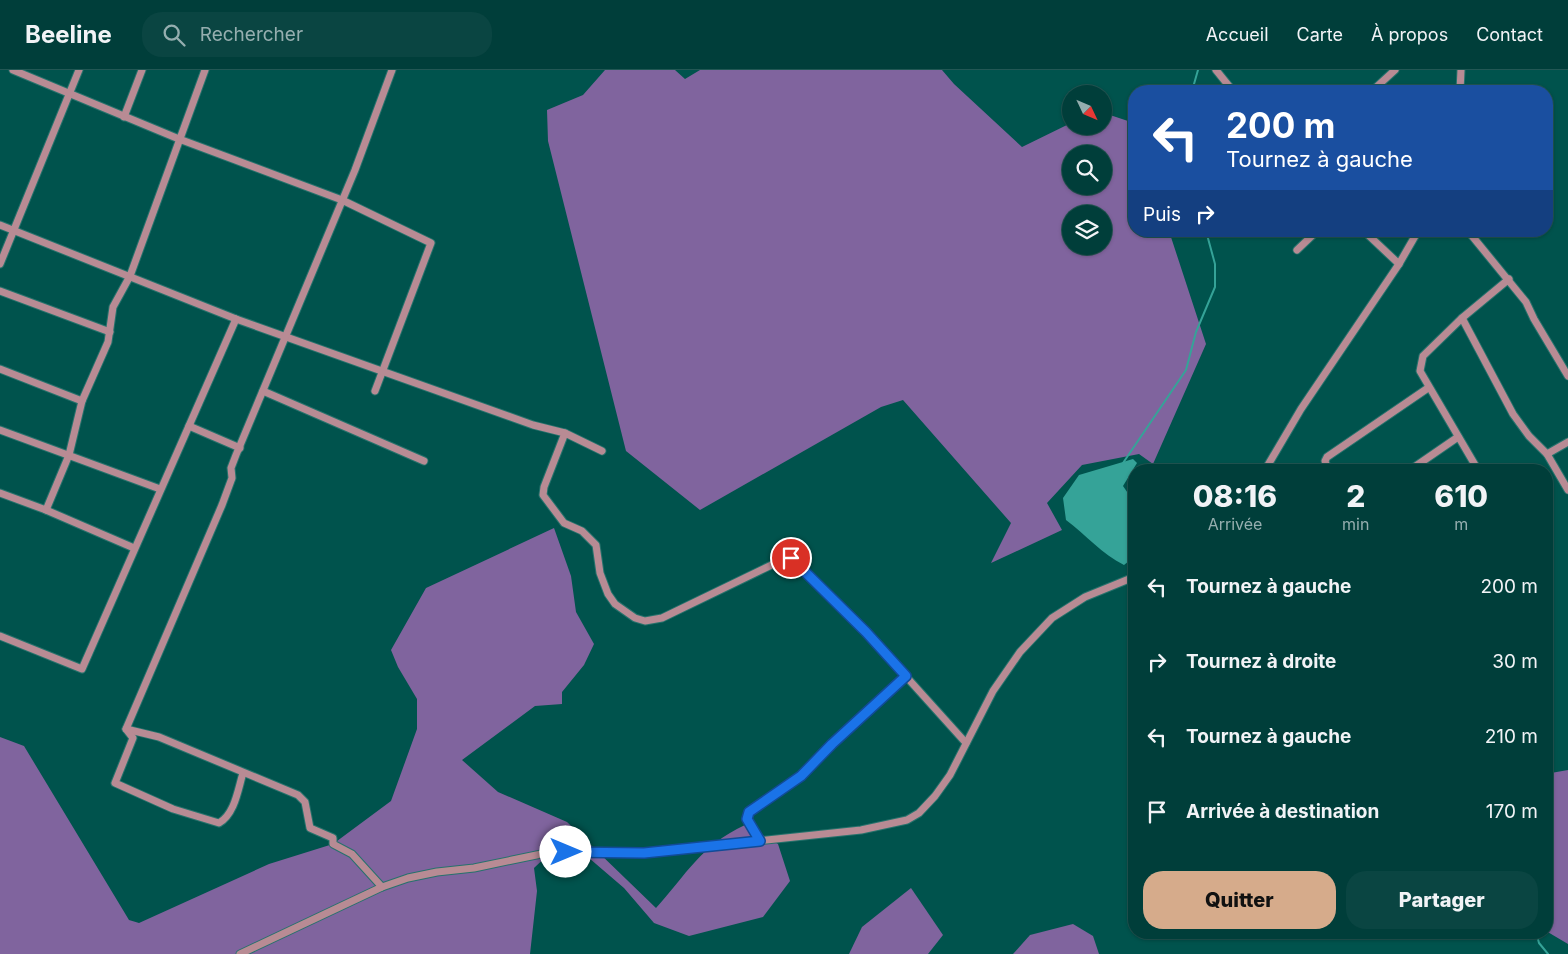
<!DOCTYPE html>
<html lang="fr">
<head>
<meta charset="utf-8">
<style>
  :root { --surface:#003e3a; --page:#0a4542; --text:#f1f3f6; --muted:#95aeaf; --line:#225754; --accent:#d6ab8b }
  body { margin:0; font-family:Inter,sans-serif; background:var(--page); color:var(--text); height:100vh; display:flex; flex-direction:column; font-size:19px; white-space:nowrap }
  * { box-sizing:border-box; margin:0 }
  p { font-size:16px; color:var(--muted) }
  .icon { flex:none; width:28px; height:28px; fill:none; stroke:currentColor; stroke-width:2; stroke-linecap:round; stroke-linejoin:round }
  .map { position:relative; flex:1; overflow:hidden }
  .side { position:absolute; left:1128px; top:394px; width:425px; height:475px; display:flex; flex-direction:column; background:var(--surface); border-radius:20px; box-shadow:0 1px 4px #0004,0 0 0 1px var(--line) }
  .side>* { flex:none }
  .hud { position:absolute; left:1128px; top:15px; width:425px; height:152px; border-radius:20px; box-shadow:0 1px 4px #0004,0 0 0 1px var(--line); background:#1a4fa0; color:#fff; overflow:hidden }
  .needle { width:32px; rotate:134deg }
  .tools { position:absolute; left:1062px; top:15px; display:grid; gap:10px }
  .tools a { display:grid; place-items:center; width:50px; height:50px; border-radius:50%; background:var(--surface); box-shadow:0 1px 4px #0004,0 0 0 1px var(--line); font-size:25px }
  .pin { position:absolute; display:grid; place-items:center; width:42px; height:42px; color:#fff; margin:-21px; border:2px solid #fff; border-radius:50%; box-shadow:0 1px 5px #0007 }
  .me { position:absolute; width:55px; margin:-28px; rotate:90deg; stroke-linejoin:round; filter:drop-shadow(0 0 4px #0008) }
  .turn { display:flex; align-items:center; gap:18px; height:105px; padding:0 15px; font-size:22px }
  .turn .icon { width:65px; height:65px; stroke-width:2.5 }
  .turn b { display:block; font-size:35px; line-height:42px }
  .then { display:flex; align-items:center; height:48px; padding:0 15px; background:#0003; gap:10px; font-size:19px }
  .eta { display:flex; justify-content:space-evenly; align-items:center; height:85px; text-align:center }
  .eta b { font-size:30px; font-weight:800; line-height:35px }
  .primary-button { display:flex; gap:10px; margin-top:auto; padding:10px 15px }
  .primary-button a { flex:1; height:58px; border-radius:20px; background:var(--accent); color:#111; font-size:20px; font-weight:800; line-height:58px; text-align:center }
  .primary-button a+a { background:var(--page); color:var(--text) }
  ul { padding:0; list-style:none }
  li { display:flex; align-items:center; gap:15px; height:75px; padding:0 15px }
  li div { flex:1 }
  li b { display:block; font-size:19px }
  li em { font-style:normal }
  header { display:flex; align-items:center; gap:30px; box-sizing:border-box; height:70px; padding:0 25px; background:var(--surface); border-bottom:1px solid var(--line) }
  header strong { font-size:24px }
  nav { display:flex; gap:28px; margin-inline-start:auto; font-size:18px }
  .search { width:350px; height:45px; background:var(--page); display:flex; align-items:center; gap:12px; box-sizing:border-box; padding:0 18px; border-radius:20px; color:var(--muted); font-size:19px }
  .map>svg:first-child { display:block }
  .green { fill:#80649e; fill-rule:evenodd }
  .water { fill:#35a398 }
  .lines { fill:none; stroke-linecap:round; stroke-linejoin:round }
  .stream { stroke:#35a398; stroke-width:2 }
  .minor-casing { stroke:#26726c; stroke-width:9 }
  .minor { stroke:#b88b94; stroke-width:7 }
  .route-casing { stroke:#114b97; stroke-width:12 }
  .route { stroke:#1a73e8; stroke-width:9 }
</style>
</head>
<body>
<header>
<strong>Beeline</strong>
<div class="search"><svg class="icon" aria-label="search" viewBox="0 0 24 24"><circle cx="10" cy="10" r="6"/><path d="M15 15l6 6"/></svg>Rechercher</div>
<nav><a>Accueil</a><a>Carte</a><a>À propos</a><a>Contact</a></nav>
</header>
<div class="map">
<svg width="1568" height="884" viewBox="0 0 1568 884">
  <rect width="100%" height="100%" fill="#00534d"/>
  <g class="green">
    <path d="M605 0H675L685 9 700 0H942L954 14 1022 77 1071 53V56H1104V43L1134 53V161H1169L1206 274 1153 394 1139 384 1082 395 1047 433 1062 460 991 493 1011 453 903 330 881 337 700 440 626 381 548 71 547 40 583 25ZM1071 84H1104V116H1071ZM1071 144H1104V176H1071Z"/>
    <path d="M554 458 571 506 576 542 594 574 584 595 562 622V634L535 636 462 690 498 722 567 752 656 838C687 804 700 776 745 755L778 774 790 811 763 847 689 866 654 853 624 818 582 782H551L534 798 537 821 530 884H0V667L24 676 129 850 139 853 269 794 333 774 391 731 417 659V629L398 597 391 580 426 518Z"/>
    <polygon points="1568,700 1568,874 1546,861 1546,702 1551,703"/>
    <polygon points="911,818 943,865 928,884 849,884 862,857"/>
    <polygon points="1073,854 1093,866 1099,884 1013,884 1030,865"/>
  </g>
  <path class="water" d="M1133 389 1137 393 1123 416 1134 432V487L1124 495C1102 484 1086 465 1066 450L1063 428 1079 405Z"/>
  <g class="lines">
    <g class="stream">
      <polyline points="1192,21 1198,0"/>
      <polyline points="1123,393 1186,300 1196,262 1215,217 1215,194 1206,161"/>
      <polyline points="1536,862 1539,873 1548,884"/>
    </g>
    <g class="minor-casing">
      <g id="minor">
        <polyline points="13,0 179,69 342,130 431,173 375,321"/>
        <polyline points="1216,0 1233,21"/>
        <polyline points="1372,21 1395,0"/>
        <polyline points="1460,21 1461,0"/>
        <polyline points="124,47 142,0"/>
        <polyline points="0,155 236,249 533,355 565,363 602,381"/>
        <polyline points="1364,161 1399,194"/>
        <polyline points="1468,161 1526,232 1534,249 1568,306"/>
        <polyline points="1297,180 1317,161"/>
        <polyline points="0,194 79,0"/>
        <polyline points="0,221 110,262"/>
        <polyline points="1462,248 1513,344 1529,366 1547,384 1568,420"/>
        <polyline points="0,299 82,331"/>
        <polyline points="263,321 424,391"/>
        <polyline points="189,356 240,378"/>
        <polyline points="0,360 160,419"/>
        <polyline points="565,363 544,417 543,425 564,453 582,461 596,475 600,503 608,524 615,534 635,548 645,551 662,548 786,488 791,488 866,562 966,673"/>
        <polyline points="1547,384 1568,372"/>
        <polyline points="1265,400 1301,339 1399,194 1418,161"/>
        <polyline points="1328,400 1325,391 1327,387 1428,318"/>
        <polyline points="1410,400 1458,367"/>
        <polyline points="1478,400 1420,301 1423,286 1462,248 1509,209"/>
        <polyline points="0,423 46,440 134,478"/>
        <polyline points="46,440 69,385 82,331 108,272 113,237 130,206 205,0"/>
        <polyline points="0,566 82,599 236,249"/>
        <polyline points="126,659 159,667 298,725 305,732 310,758 333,768 333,774 352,784 382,817"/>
        <path d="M243 703C238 719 235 744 219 753L173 739 115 713 133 668 126 659 222 435 232 408 231 398 236 385 355 100 392 0"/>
        <polyline points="760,771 747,749 749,742 801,706 832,674 906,606"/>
        <polyline points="240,884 382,817 408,808 437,802 474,798 551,782 643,783 861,760 907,750 919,743 935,726 950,705 993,621 1020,582 1052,548 1085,527 1134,507"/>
      </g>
    </g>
    <use href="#minor" class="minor"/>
  </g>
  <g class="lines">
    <g class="route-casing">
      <polyline id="route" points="566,782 644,783 760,771 747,749 749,742 801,706 832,674 906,606 866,562 791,488"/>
    </g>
    <use href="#route" class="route"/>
  </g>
</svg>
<div class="tools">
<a><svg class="needle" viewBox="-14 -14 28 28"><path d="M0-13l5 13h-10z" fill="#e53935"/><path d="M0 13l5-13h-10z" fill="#95aeaf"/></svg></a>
<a><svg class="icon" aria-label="search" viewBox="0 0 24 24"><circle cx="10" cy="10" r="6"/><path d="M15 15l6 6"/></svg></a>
<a><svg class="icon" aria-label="layers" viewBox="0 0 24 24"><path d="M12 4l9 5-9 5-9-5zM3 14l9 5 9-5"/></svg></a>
</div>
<div class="pin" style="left:791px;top:488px;background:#d93025"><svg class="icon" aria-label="arrive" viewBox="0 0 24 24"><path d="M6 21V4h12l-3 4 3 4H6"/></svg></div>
<svg class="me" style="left:566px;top:782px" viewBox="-20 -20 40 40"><circle r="19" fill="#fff"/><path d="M0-13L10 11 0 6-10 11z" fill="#1a73e8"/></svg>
<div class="hud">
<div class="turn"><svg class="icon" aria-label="left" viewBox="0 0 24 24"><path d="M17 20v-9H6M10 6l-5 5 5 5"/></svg><div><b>200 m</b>Tournez à gauche</div></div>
<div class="then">Puis<svg class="icon" aria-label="right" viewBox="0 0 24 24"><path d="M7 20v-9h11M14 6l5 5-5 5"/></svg></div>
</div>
<section class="side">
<div class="eta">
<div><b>08:16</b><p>Arrivée</p></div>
<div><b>2</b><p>min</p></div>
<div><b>610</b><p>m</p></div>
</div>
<ul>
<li><svg class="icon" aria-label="left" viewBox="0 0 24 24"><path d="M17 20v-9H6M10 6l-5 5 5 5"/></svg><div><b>Tournez à gauche</b></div><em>200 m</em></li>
<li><svg class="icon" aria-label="right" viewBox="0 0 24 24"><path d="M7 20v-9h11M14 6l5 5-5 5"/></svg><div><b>Tournez à droite</b></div><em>30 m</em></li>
<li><svg class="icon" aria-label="left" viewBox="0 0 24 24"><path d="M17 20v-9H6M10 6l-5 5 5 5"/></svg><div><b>Tournez à gauche</b></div><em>210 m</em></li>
<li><svg class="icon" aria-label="arrive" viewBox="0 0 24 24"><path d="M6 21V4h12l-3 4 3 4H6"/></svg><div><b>Arrivée à destination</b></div><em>170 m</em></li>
</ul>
<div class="primary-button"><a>Quitter</a><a>Partager</a></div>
</section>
</div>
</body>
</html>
